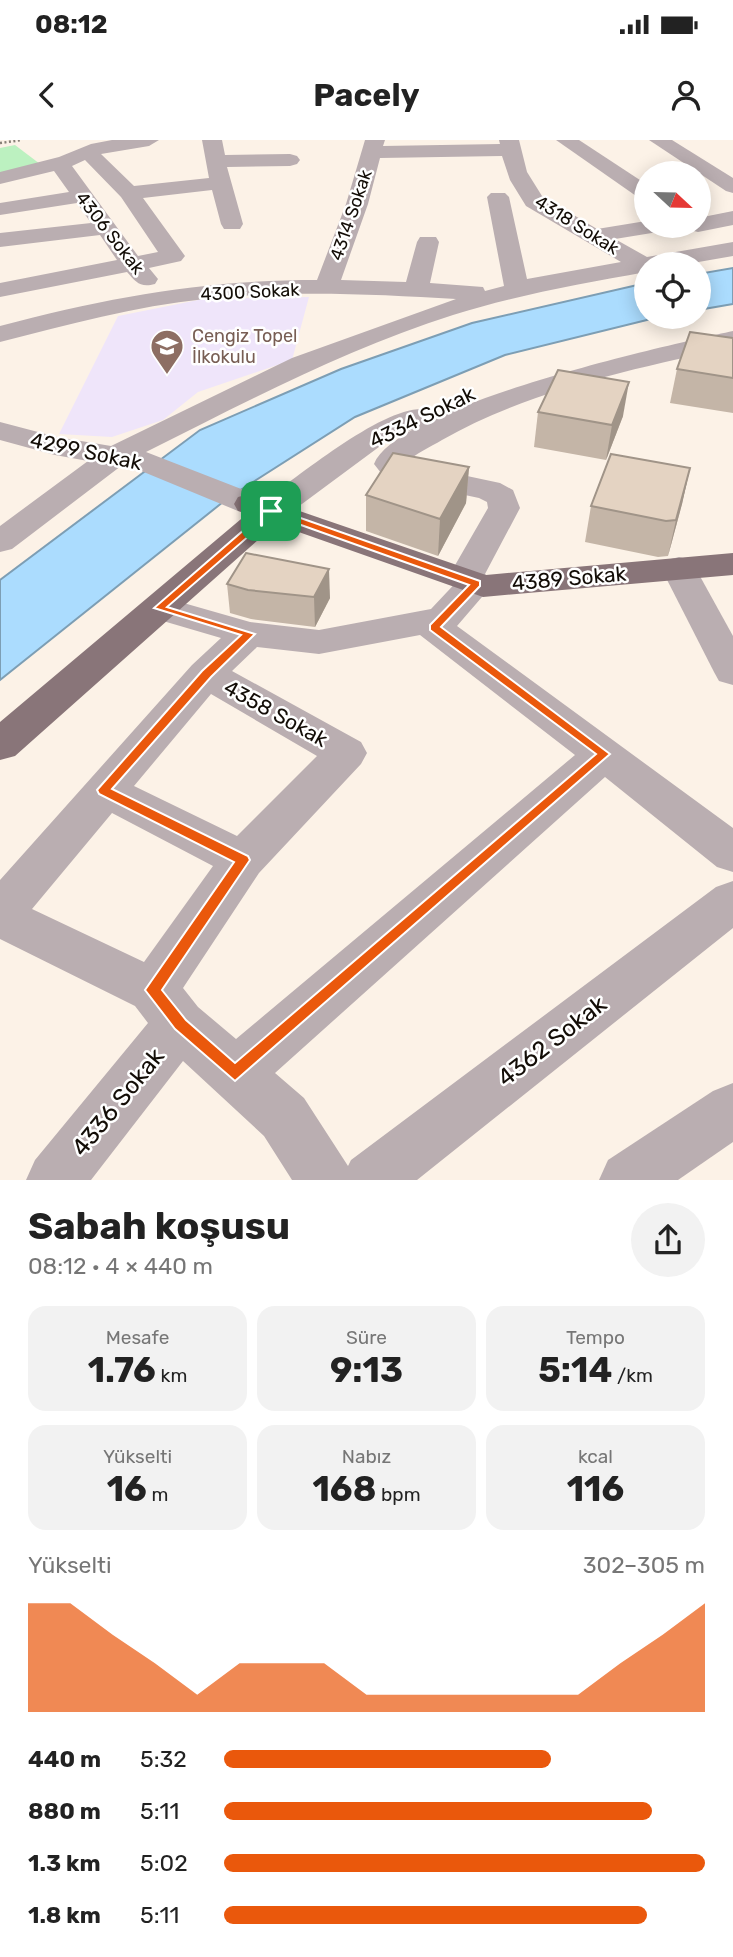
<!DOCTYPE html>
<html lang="tr">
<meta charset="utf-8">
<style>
:root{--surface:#fff;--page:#f2f2f2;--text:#222;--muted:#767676;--accent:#ea580c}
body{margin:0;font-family:Rubik,sans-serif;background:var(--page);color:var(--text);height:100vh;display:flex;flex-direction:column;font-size:26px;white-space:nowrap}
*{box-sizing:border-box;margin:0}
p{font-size:23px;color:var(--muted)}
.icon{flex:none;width:38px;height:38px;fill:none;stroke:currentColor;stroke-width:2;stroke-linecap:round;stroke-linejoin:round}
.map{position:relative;height:1040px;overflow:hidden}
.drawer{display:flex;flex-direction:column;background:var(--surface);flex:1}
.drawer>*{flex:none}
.needle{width:46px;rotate:112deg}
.tools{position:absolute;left:634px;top:21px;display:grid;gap:14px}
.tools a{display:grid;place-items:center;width:77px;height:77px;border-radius:50%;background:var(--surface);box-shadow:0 4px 18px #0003;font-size:35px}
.pin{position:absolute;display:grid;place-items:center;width:60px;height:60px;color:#fff;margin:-30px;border-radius:14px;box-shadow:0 4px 10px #0006}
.round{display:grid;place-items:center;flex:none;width:74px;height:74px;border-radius:37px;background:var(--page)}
.summary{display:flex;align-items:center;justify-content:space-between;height:119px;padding:0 28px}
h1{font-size:38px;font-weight:700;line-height:52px}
.stats{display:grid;grid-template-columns:repeat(3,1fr);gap:10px;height:119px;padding:7px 28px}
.stats div{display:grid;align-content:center;border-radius:18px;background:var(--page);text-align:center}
.stats b{font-size:35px;font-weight:700}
.stats small{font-size:19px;font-weight:400}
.stats p{font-size:19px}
.chart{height:196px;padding:14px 28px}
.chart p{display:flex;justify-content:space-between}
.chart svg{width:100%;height:126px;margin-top:7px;fill:var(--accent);opacity:.7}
ul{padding:0 28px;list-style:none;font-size:23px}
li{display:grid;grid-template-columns:112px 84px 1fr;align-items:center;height:52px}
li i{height:18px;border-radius:9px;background:var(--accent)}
.status{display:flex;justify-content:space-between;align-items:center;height:49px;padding:0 35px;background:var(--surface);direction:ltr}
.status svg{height:19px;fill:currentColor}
header{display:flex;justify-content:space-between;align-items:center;height:91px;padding:0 28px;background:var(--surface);font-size:32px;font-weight:700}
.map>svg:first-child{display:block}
.education{fill:#efe5fa}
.green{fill:#bcf1c0}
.water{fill:#abdcfe;stroke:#7d9eb4;stroke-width:2}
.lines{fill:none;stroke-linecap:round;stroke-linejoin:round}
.path{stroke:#877f76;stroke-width:2.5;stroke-dasharray:2 2.5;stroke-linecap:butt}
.minor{fill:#baaeb1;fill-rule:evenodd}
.major{fill:#897579;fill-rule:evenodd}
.wall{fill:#c4b5a7}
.shaded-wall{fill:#a09488}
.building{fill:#e4d3c2;stroke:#a09488;stroke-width:2}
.route{fill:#ea580c;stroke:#fff;stroke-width:2;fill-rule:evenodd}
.labels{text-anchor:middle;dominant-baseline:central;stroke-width:5;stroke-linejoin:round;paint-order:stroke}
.far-street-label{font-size:18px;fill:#130d07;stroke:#fff}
.far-education-label{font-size:18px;fill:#785e54;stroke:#fff;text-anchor:start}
.street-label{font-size:21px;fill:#130d07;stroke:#fff}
.near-street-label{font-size:24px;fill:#130d07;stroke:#fff}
</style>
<div class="status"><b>08:12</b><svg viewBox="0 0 49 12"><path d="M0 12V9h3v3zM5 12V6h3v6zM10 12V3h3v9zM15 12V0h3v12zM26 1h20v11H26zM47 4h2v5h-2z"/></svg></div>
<header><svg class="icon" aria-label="back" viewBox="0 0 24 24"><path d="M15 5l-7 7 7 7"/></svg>Pacely<svg class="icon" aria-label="person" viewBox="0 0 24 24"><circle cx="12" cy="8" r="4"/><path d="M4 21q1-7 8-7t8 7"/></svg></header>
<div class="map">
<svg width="733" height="1040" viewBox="0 0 733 1040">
<rect width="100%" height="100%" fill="#fcf2e7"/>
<polygon class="education" points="309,157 292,220 198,252 163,280 112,297 59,294 118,176 203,159"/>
<polygon class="green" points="15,5 40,24 0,34 0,8"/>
<g class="water">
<polygon points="733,128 733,164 698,170 698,134"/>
<polygon points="646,143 646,177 659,177 505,215 355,277 228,358 0,540 0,440 200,290 341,229 472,183"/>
</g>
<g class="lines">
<polyline class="path" points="0,3 22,0"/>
<g class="minor">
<path d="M112 0H159L149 6 101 14 134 46 209 38 202 0H222L225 15 290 14 297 16 300 20 297 24 290 26 227 27 243 84 240 89H224L221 84 212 50 143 58 185 116 181 121 149 128 158 139 155 144C140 148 136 142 127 132L0 157V143L117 120 100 95 0 107V93L91 83 77 63 0 75V63L69 52 54 31 0 44V32L59 17 91 4ZM85 20 121 57 158 112 138 116 72 26Z"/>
<path d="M365 0H385L383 6 500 4 499 0H519L527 32 542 56 597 89 646 81V86H667L664 91 615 99 647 117 733 102V116L687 124H646V132C581 144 516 155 453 175 346 209 246 262 146 312L262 357 264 361C298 337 390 260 429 270L434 276 429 282 387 301 283 378 271 381 259 378 256 372 238 371 134 328 121 326 12 409 0 412V386L88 321 55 315 0 300V282L57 297 111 306 292 218 456 159C374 154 287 150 205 159 135 166 68 185 0 202V186C110 157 203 140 317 140L346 64ZM502 16 510 40 526 66 621 122 527 139 509 57 505 53H491L487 57 504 146 485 151 483 147 430 143 439 102 436 97H420L417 102 406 142 341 140 368 64 380 18Z"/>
<polygon points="556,0 579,0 646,44 646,60 639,58"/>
<polygon points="649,0 672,0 733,38 733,53 726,51"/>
<polygon points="733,71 733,85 698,92 690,90 687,86 698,86 698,78"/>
<path d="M733 191V207C637 228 527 251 442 300 430 307 415 314 406 323L500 343 513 350 520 368 485 434 494 443 457 486 733 688V732L717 727 605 637 275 933 304 958 348 1026 351 1020 716 747 733 741V788L417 1040H292L264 996 183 921 91 1040H26L35 1020 148 883 135 866 0 799V740L192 525 221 498 146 476 141 468 146 460 159 456 250 482 319 490 431 469 463 435 454 427 488 368 487 362 479 358 385 338 374 324C398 265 668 205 733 191ZM420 495 575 615 236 899 198 867 183 848 259 733 361 624 367 613 361 602 232 531 257 507 319 514ZM211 554 317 616 237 696 134 646ZM112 673 213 726 144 822 32 769Z"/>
<polygon points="679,417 691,420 733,496 733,545 719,541 714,532 661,428 667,420"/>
<polygon points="733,943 733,1002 678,1040 599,1040 608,1020 713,951"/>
</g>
<polygon class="major" points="250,354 486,435 733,413 733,435 483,457 276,384 15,616 0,620 0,582 247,374 238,371 234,364 238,357"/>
</g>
<g class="wall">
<polygon points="733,198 733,273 670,263 677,229"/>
<polygon points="538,272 623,276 606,320 534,307"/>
<polygon points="469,327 466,363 438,416 366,391 366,355"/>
<polygon points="690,328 682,364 668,416 658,417 585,402 591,366"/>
<polygon points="227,444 330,458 315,487 251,479 230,473"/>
</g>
<g class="shaded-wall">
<polygon points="629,242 623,276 606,320 612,285"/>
<polygon points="469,327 466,363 438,416 440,379"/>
<polygon points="690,328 682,364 668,416 676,380"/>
<polygon points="329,429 330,458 315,487 314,457"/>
</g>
<g class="building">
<polygon points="690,192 733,198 733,238 677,229"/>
<polygon points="558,230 629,242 612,285 538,272"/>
<polygon points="393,313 469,327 440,379 366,355"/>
<polygon points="611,314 690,328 676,380 666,381 591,366"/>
<polygon points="246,413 329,429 314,457 248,450 227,444"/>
</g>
<path class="route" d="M268 369H275L480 441V446L441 487 610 614 235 941 175 889 145 850 234 722 99 654 97 650 202 531 241 495 154 468ZM273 375 469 445 430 485V490L596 614 235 923 186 880 162 850 250 720 248 716 112 649 211 537 255 494 167 467Z"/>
<defs>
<symbol id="school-pin" viewBox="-11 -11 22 30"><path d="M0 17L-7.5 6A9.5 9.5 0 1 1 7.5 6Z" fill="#8d6e63" stroke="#fff"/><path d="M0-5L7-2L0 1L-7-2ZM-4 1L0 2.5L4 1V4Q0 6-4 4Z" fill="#fff"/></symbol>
</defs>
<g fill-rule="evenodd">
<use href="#school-pin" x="148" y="187" width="38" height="52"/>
</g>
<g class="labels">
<g class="far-street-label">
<text transform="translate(351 75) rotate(-71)">4314 Sokak</text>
<text transform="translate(577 85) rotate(32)">4318 Sokak</text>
<text transform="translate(110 93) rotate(52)">4306 Sokak</text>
<text transform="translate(250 152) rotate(-3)">4300 Sokak</text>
</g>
<g class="far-education-label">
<text x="192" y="196">Cengiz Topel<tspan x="192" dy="21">İlkokulu</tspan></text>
</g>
<g class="street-label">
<text transform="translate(422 277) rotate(-26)">4334 Sokak</text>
<text transform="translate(86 311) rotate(12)">4299 Sokak</text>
<text transform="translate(569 438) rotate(-5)">4389 Sokak</text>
<text transform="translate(276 573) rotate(29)">4358 Sokak</text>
</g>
<g class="near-street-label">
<text transform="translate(552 901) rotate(-38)">4362 Sokak</text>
<text transform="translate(118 962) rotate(-51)">4336 Sokak</text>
</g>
</g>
</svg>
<div class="tools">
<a><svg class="needle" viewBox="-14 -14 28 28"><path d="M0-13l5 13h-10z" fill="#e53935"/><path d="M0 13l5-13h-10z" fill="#767676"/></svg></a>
<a><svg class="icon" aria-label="locate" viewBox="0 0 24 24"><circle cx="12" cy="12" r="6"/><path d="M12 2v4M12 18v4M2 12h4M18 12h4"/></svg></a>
</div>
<div class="pin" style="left:271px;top:371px;background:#1e9e55"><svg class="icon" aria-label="arrive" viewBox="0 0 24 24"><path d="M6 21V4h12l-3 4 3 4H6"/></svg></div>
</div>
<section class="drawer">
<div class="summary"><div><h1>Sabah koşusu</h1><p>08:12 · 4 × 440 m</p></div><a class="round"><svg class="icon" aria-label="share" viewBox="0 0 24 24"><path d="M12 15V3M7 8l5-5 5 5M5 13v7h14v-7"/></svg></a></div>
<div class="stats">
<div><p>Mesafe</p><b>1.76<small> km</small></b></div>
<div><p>Süre</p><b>9:13</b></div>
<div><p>Tempo</p><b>5:14<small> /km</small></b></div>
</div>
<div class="stats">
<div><p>Yükselti</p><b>16<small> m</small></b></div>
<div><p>Nabız</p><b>168<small> bpm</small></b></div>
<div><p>kcal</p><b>116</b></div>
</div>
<div class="chart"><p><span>Yükselti</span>302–305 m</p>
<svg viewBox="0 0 160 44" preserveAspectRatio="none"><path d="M0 44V6L10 6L20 17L30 27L40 38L50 27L60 27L70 27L80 38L90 38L100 38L110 38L120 38L130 38L140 27L150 17L160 6V44z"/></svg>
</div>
<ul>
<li><b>440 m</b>5:32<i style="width:68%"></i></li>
<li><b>880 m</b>5:11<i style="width:89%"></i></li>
<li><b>1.3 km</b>5:02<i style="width:100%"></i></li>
<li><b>1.8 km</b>5:11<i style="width:88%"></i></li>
</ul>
</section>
